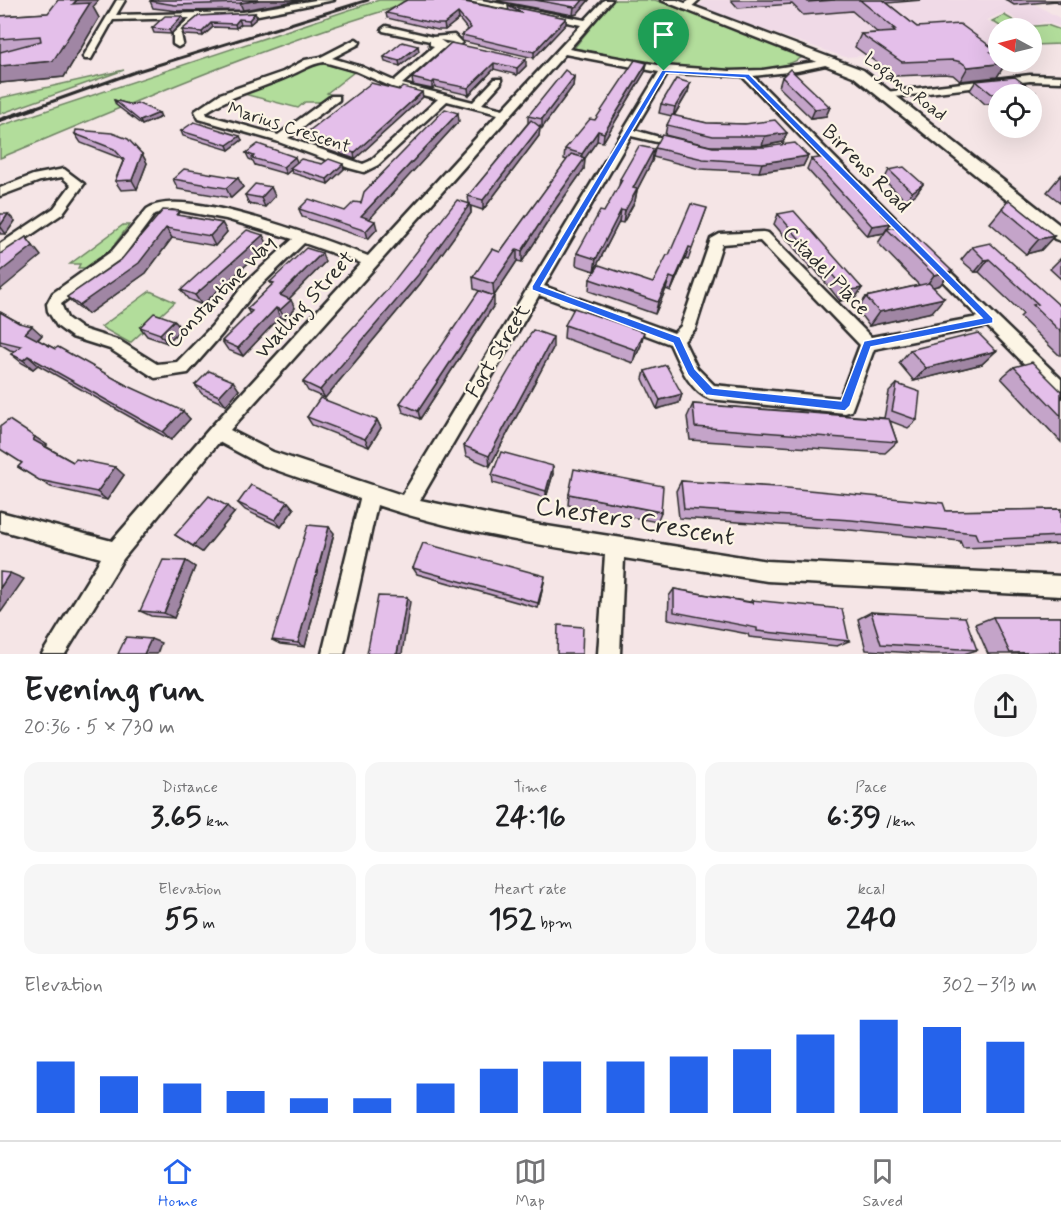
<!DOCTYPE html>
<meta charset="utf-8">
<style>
:root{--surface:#fff;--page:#f6f6f6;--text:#202124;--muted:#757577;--line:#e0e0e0;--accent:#2563eb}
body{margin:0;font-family:Mynerve,sans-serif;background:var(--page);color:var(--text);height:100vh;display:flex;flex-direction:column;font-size:22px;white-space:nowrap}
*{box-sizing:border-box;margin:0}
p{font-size:20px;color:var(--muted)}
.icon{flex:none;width:33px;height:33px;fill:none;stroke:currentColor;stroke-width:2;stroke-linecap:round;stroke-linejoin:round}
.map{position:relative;height:654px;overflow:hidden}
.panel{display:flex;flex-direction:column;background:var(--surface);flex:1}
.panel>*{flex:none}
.needle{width:39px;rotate:277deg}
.tools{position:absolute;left:988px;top:18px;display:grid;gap:12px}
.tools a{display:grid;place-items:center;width:54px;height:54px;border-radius:50%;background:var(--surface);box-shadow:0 6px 24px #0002;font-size:30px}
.pin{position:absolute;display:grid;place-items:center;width:51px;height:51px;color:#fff;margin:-62px -26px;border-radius:50% 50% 50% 0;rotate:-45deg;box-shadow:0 0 6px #0007}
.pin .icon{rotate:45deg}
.round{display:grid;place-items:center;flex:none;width:63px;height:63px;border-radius:32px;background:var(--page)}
.overview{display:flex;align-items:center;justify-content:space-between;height:102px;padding:0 24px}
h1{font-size:33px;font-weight:800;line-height:45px}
.stats{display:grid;grid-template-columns:repeat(3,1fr);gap:9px;height:102px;padding:6px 24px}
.stats div{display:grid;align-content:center;border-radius:15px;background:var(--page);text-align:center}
.stats b{font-size:30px;font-weight:800}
.stats small{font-size:16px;font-weight:400}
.stats p{font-size:16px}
.chart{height:168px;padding:12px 24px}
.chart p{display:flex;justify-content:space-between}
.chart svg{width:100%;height:108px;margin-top:6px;stroke:var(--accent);stroke-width:6}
.menu{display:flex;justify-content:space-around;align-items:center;height:84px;border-top:2px solid var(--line);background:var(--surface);font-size:16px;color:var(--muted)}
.menu a{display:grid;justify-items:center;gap:3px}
.menu .selected{color:var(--accent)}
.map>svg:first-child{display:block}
.built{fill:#f0dae7}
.green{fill:#b2dd9b;stroke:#6e8463;stroke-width:1.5}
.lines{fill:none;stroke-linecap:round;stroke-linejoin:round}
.street-casing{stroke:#2b2b2b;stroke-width:5}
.secondary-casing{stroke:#2b2b2b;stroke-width:5}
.street{fill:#fcf5e5;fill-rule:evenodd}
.secondary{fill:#fcf5e5;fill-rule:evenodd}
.rail-far1{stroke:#2b2b2b;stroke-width:3}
.rail{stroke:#2b2b2b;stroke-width:4}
.wall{fill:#c4a4c9;stroke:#2b2b2b;stroke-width:1.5}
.shaded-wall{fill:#a086a4;stroke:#2b2b2b;stroke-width:1.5}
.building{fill:#e4bfea;stroke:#2b2b2b;stroke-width:1.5}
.route{fill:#2563eb;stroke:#fff;stroke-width:1.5;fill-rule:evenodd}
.labels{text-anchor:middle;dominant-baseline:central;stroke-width:4.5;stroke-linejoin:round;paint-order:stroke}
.far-street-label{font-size:18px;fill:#2b2b2b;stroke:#fcf5e5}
.street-label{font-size:21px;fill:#2b2b2b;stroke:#fcf5e5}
.near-street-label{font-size:26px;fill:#2b2b2b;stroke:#fcf5e5}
</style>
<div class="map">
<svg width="1061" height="654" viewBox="0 0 1061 654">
<rect width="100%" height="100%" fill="#f5e5e6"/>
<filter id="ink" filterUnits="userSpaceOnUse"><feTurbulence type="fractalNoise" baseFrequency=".0167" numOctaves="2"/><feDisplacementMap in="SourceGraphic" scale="12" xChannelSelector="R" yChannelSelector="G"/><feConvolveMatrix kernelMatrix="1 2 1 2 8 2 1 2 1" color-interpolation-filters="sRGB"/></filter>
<g filter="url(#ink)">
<polygon class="built" points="705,0 1028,0 1061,19 1061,27 1044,22 1030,27 1006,13 999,14 987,20 999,28 999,48 845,57 696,7"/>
<g class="green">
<path d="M379 0H407L400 6C263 46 132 103 0 158V126Z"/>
<path d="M613 0H655L807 54C760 90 629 60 574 48Z"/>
<polygon points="1004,15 1024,27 1047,25 1061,30 1061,44 1032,45 1032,28 1003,28 992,21"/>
<polygon points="313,64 326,64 354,72 327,93 332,95 323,102 305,102 298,108 244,94 285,79"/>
<polygon points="124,70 0,114 0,98"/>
<polygon points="123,225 129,225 112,248 88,268 78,268 80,264 70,264"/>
<polygon points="150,291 175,302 130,343 101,327"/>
</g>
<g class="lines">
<defs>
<g id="street">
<polygon points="117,0 125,0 116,15 243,12 316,0 334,0 243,18 200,18 181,34 183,44 178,47 173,44 173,33 190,18 113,20 91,59 85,59 83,57"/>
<path d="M464 0H481L585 20 604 0H612L569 49 663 66 730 71 763 70 835 59V63L797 71 753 76 917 240 910 244 905 243 742 76 668 73 634 130 684 144 678 147 631 136 544 286 674 333 681 326 711 239 720 234 763 232 768 233 871 337 978 317 928 266 926 263 933 258 938 260 1061 379V397L1055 395 987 326 874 349 853 406 851 411 845 413 710 399C689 391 679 363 670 344L539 295 420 500 534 524 767 561 1061 576V596L767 581 624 558 620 654H598L605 555C528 543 450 530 377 505L344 654H322L360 499 262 465 219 442 123 559 65 654H42L101 558 0 530V512L112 541 211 427 361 263 304 243 256 290 222 334 188 373 155 378 110 349 72 337 57 326 48 311 47 304 53 293 112 251 147 209C182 184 326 241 368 256L498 114 447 101 378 165 364 172 349 168 276 141 199 119 195 111 220 94 283 72 305 60 321 57 356 39 360 42 359 44 332 58 362 67 394 81 434 46 430 45V41L383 31 382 29 386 26 433 37 454 35 462 43 449 49H442L402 84 473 102 495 79H501V83L482 104 503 109 581 25ZM440 40 452 42 446 44ZM565 54 659 72 402 495 273 452 230 430ZM324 62 356 71 392 87 438 99 370 161 363 164 288 138 339 100V96H331L278 135 207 115 206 112C232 95 260 89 289 76 301 71 310 64 324 62ZM172 209 226 219 293 239 246 282 212 326 177 362 157 364 120 341 82 329 67 318 61 304 122 258 155 214ZM760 241 860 345 840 398 714 385 697 368 684 341 695 329 722 244Z"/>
<polygon points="690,0 699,0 689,9 683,9 683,5"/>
<polygon points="1030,75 1061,76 1061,82 1030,81 886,98 881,95 886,92"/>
<polygon points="64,169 84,184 62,214 0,256 0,244 54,208 71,185 62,177 40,181 0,196 0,188 33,175"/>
</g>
<polygon id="secondary" points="661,0 677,0 863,70 1061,226 1061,241 1055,239 853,76"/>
</defs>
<use href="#street" class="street-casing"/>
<use href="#secondary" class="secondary-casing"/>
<use href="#street" class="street"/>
<use href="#secondary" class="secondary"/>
<polyline class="rail-far1" points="31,109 138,71 368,0"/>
<polyline class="rail" points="0,120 35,108"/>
</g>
<g class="wall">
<polygon points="151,0 302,0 243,10 178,11 153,8 150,1"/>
<polygon points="493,0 589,0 577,14 573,15"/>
<polygon points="731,0 922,0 887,3 917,27 998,52 996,56 997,77 960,81 953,75 945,74 895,76 855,47 861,34 878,33 852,11 803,15 792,4 738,8"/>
<polygon points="1006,0 1061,0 1061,4 1056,1 1014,5"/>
<polygon points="508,6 566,18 566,24 534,58 462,41 462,35 468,30 459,19 445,30 438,30 387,18 386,13 509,11"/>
<polygon points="93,7 99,18 64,77 0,83 0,16 48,13"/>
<polygon points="255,13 257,18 250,24 241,24 236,28 213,27 203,36 184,35 182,30 199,16"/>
<polygon points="184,20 171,34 154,33 152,28"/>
<polygon points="451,43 526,66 517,75 494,69 469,95 435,87 432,89 413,85 412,78"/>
<polygon points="419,51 400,66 385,62 384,57"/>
<polygon points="647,63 645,72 603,142 597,141 585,158 584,169 556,209 522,262 517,261 494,296 474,289 473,277 500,252 567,160 564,159 565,149 595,120"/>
<polygon points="574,77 573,86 542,128 540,128 539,136 483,210 471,206 471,213 420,284 325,398 308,391 303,382 469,203 468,196 528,123 528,116"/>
<polygon points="782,77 830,107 826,116 811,118 779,87"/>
<polygon points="976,81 1035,92 1032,96 1032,94 999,94 999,103 985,104 970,90"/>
<polygon points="690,83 688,92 674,116 707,123 745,124 783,142 762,146 710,146 665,135 667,125 672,116 659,113 661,104"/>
<polygon points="423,97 355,159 341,154 340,149 307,139 305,134"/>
<polygon points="114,100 159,113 161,117 142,125 116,105"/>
<polygon points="459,121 369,219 377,229 368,239 302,217 299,209 345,211 361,203"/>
<polygon points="181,131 242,140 229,150 183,136"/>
<polygon points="75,134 142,154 147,163 137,189 121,190 115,181 123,161 120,158 81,143"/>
<polygon points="713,147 808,156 803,166 759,172 700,169 653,157 655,148"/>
<polygon points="246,153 297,162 322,164 344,169 328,184 292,173 291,170 286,174 255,165 253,161 249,159"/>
<polygon points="811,159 891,223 884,233 867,236 807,169"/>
<polygon points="652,161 637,190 635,201 623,223 619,222 594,271 576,265 577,253 604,212 619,186 620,179"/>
<polygon points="889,170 923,184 916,194 906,201 884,180"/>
<polygon points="1061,175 1061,203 1047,192"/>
<polygon points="238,178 243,187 231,198 178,189 173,179"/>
<polygon points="271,187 275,196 265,207 249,204 245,195"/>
<polygon points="1009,200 1054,236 1041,250 1026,254 990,223"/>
<polygon points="707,208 688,260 685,259 671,291 666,289 655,314 589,291 590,279 653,283 669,255"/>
<polygon points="0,214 15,221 6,234 0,234"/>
<polygon points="778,214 862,288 856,297 840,301 813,267 811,268 774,224"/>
<polygon points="183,216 222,223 227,232 215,246 172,238 146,273 88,314 76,306 67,297"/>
<polygon points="887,229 952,271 940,285 933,287 932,312 869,326 857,310 866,297 919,285 878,243"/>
<polygon points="268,245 202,305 188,299 181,290"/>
<polygon points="972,247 1059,305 1061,305 1061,355 1059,355 1020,317 1023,314 979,272 975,272 961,260"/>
<polygon points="1061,258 1061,279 1050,269"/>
<polygon points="325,262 289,299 295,308 285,319 280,317 243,356 228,350 222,341 250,314 247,309 272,285 270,282"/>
<polygon points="494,305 420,419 403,412 400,403"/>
<polygon points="0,312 42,335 38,340 126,385 190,419 171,440 38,365 33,369 22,363 11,354 14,351 10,350 0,344"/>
<polygon points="565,325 641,345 633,363 564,338"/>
<polygon points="140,327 181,329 167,343 147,336"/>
<polygon points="553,348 490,466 466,456 464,446"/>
<polygon points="910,350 996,351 982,364 914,381 899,363"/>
<polygon points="1014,367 1061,391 1061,442 1001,378"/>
<polygon points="645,371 682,394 679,403 657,409 643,379"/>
<polygon points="897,384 917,420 908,428 890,421 897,442 885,453 690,440 687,417 693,404 884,418 889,392"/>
<polygon points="195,385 239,390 226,405 202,394"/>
<polygon points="307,417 377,420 381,428 369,447 312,425"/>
<polygon points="35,437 47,445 45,446 73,462 115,467 124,475 107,500 51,487 18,467 22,463"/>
<polygon points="553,474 546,498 493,483 492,475"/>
<polygon points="681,481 946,511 1061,509 1061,544 963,548 960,541 840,529 679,518 676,491"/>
<polygon points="569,494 661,512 657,522 568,505"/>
<polygon points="288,502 294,509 281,527 245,510 238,503"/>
<polygon points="234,513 202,552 175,535"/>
<polygon points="334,533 305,647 280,644 272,640"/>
<polygon points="186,561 195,567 174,618 151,616 140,611"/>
<polygon points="413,568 544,582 538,608 417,574"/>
<polygon points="674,589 750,602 752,600 849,641 837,646 749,637 748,634 668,619 669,596"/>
<polygon points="871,612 977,650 964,654 931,654 866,650 858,619"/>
<polygon points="993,617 1061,617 1061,654 988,654 975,624"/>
</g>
<g class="shaded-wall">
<polygon points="77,0 99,0 93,7 99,18 64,77 0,83 0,66 53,61 73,4"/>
<polygon points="259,0 302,0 243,10 240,3"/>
<polygon points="583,0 589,0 577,14 573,15 574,7"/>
<polygon points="255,13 257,18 250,24 249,20"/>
<polygon points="458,13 459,19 445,30 444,24"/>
<polygon points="182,16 184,20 171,34 169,30"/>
<polygon points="566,18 566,24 534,58 534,52"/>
<polygon points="239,19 241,24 236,28 235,24"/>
<polygon points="211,23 213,27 203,36 202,32"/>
<polygon points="418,46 419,51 400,66 399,61"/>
<polygon points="526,59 526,66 517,75 517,68"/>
<polygon points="494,63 494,69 469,95 468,88"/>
<polygon points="647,63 645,72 603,142 604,133"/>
<polygon points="1006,63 997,77 960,81 968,67"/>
<polygon points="574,77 573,86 542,128 542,119"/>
<polygon points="434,81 435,87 432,89 432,83"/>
<polygon points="690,83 688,92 673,117 675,107"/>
<polygon points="422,92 423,97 355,159 354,153"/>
<polygon points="830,107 826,116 811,118 815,109"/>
<polygon points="159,113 161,117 142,125 140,121"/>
<polygon points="458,113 459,121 364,225 361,216"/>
<polygon points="540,127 539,136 483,210 483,200"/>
<polygon points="598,131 597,141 583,161 585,158 584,169 556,209 522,262 522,251 556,198 581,163 582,154"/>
<polygon points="787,133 783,142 762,146 765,136"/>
<polygon points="240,136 242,140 229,150 227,145"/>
<polygon points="654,149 652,161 637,190 635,201 623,223 625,211 633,188"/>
<polygon points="142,154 147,163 137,189 132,180"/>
<polygon points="808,156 803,166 759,172 762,163"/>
<polygon points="295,157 298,164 290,168 291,170 286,174 283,167"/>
<polygon points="343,164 344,169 328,184 327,179"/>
<polygon points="238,178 243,187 231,198 226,188"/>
<polygon points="923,184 916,194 906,201 912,192"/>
<polygon points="271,187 275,196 265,207 261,198"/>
<polygon points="470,204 471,213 420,284 325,398 320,390"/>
<polygon points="621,210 619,222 594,271 596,259"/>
<polygon points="8,214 15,221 6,234 0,226"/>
<polygon points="375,221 377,229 368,239 366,231"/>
<polygon points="222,223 227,232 215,246 210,236"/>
<polygon points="891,223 884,233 867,236 872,226"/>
<polygon points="166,228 172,238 146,273 88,314 79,305"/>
<polygon points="263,235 268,245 202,305 195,295"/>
<polygon points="1054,236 1041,250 1026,254 1039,239"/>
<polygon points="26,237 41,256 0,290 0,272"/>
<polygon points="689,247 685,259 671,291 675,279"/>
<polygon points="517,249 517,261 494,296 493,284"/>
<polygon points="322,253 325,262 284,304 280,295"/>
<polygon points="816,258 818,258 813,267 811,268"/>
<polygon points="989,259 979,272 975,272 985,260"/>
<polygon points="952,271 940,285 923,290 934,275"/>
<polygon points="670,277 666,289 655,314 658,302"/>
<polygon points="862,288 856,297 840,301 846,291"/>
<polygon points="494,296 494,305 420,419 418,411"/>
<polygon points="944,298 932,312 869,326 879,312"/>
<polygon points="291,300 295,308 285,319 280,310"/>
<polygon points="276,308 280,317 243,356 238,348"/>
<polygon points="174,320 181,329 167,343 160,334"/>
<polygon points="32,326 42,335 35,342 25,333"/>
<polygon points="644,332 641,345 633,363 636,350"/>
<polygon points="553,337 553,348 490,466 489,456"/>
<polygon points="996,351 982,364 914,381 926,368"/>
<polygon points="28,356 38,365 33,369 23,360"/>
<polygon points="233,381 239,390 226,405 219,396"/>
<polygon points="682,394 679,403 657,409 660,400"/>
<polygon points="183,411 190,419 171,440 163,432"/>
<polygon points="377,420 381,428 369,447 365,439"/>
<polygon points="35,437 47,445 44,448 33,440"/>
<polygon points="553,466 553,474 546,498 546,491"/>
<polygon points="115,467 124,475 107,500 97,492"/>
<polygon points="288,502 294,509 281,527 275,520"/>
<polygon points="227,506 234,513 202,552 193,546"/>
<polygon points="329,527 334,533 305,647 298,643"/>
<polygon points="186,561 195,567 174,618 164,613"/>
<polygon points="10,573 24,579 1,612 0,612 0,588"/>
<polygon points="545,576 544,582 538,608 538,603"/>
<polygon points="407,597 410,602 402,654 397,654"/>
<polygon points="151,639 161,643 157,654 144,654"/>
</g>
<g class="building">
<polygon points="58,0 77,0 73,4 90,3 53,61 0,66 0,52 41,41 40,36 0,39 0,16 48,13"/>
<polygon points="151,0 259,0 240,3 175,5 150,1"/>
<polygon points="407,0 454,0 522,13 508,6 566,18 534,52 462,35 471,28 458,13 444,24 437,24 386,13 403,2"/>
<polygon points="535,0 583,0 578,6 574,7"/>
<polygon points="806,0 835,0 808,2"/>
<polygon points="860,0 883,0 917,27 960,24 998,52 991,52 999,58 999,62 1003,62 1006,63 968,67 961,62 953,60 902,62 861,34 895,32 892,29 895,29"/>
<polygon points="255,13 249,20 239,19 235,24 211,23 202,32 182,30 199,16"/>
<polygon points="165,16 182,16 169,30 152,28"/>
<polygon points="402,42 418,46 399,61 384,57"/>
<polygon points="451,43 526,59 517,68 494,63 468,88 434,81 432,83 412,78"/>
<polygon points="635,60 647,63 604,133 598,131 582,154 565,149 590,119 595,120"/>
<polygon points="790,69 830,107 815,109 782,77"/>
<polygon points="565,70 574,77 542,119 528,116"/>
<polygon points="1015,77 1035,92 992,94 976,81"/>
<polygon points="676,79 690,83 675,107 661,104"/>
<polygon points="371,83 399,90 403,87 422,92 354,153 340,148 343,145 305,134"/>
<polygon points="114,100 132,105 137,103 159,113 140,121"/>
<polygon points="445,109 458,113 361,216 375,221 366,231 299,209 309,199 345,211 354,202 361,203 364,192"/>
<polygon points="672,115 707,123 745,124 775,120 787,133 765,136 713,136 667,125"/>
<polygon points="531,120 540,127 483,200 468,196"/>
<polygon points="194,122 240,136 227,145 181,131"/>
<polygon points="76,130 112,133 128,139 142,154 132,180 115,181 124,160 114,149 75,134"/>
<polygon points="662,135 713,147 765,147 795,143 808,156 762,163 703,159 655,148"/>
<polygon points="258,144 295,157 283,167 252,158 254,156 246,153"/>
<polygon points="639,146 654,149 633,188 637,189 625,211 621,210 596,259 577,253 600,211 604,212 622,180 620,179"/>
<polygon points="571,154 585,158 556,198 522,251 517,249 493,284 473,277 492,249 500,252"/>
<polygon points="827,157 891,223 872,226 811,159"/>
<polygon points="301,159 322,164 329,159 343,164 327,179 290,168"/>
<polygon points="904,167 923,184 912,192 889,170"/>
<polygon points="184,169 238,178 226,188 173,179"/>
<polygon points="255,184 271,187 261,198 245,195"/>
<polygon points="457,200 470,204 418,275 320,390 303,382 386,291"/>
<polygon points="1009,200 1054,236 1039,239 1002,208"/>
<polygon points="691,204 707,208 692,248 689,247 675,279 670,277 658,302 590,279 599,265 653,283 667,255 669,255"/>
<polygon points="163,210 180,211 177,215 222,223 210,236 166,228 139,263 79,305 67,297 121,260"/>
<polygon points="794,211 862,288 846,291 818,258 816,258 778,214"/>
<polygon points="0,214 8,214 0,226"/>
<polygon points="904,225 952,271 934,275 887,229"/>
<polygon points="247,230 263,235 195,295 181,290"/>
<polygon points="26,237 33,246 0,272 0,254"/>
<polygon points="990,243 1059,305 1061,305 1061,332 1033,305 1038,304 989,259 985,260 972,247"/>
<polygon points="306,248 322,253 280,295 291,300 280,310 276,308 238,348 222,341 252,311 247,309 274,283 270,282"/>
<polygon points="929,283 944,298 879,312 866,297"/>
<polygon points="479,291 494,296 418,411 400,403 441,347"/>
<polygon points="574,308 644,332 636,350 565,325"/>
<polygon points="0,312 19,323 32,326 25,333 55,349 58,347 126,385 183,411 163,432 28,356 23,360 11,354 21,346 0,341"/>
<polygon points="154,313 174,320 160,334 140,327"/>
<polygon points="533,330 553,337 489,456 464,446"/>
<polygon points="978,333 996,351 926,368 910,350"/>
<polygon points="1032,362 1061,391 1061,416 1014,367"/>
<polygon points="666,365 682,394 660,400 645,371"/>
<polygon points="209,371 233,381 219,396 195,385"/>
<polygon points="897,384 920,392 917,420 892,411"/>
<polygon points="320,398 377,420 365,439 307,417"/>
<polygon points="693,404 889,419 897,442 695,427"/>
<polygon points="9,420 35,437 33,440 73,462 76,459 115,467 97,492 39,480 18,467 22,463 0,449 0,426 1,426"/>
<polygon points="501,452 553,466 546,491 492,475"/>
<polygon points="574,469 663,486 661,512 569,494"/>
<polygon points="681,481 777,487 943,503 946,511 1061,509 1061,536 978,540 975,533 851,520 684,509"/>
<polygon points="251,485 288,502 275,520 238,503"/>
<polygon points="209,496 227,506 193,546 175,535"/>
<polygon points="308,525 329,527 298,643 272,640"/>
<polygon points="423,543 545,576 538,603 413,568"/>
<polygon points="163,560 186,561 164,613 140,611"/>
<polygon points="0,572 10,573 0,588"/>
<polygon points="674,589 753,603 752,600 842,609 849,641 757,631 757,628 674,612"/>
<polygon points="378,596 407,597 397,654 367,654"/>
<polygon points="871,612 965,617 977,650 881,644"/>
<polygon points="993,617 1061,617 1061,652 1010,653"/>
<polygon points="558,625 583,627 582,654 557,654"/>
<polygon points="126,637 151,639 144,654 118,654"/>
</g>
</g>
<path class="route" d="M662 70 749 74 993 318V323L871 347 850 406 845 411 706 395 688 375 673 343 532 290V286ZM666 73 745 78 982 318 864 341 841 401 713 388 695 369 680 337 541 286Z"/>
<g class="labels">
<g class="far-street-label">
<text transform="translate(905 87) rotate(38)">Logans Road</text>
<text transform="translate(289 128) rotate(18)">Marius Crescent</text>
</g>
<g class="street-label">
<text transform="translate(866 169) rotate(45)">Birrens Road</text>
<text transform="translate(826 271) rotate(46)">Citadel Place</text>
<text transform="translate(221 292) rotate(-46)">Constantine Way</text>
<text transform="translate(305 305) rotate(-48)">Watling Street</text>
<text transform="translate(498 351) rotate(-59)">Fort Street</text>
</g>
<g class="near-street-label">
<text transform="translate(635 522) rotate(9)">Chesters Crescent</text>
</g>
</g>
</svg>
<div class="tools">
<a><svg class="needle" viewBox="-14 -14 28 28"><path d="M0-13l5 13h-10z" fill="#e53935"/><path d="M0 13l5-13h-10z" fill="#757577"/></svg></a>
<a><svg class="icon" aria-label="locate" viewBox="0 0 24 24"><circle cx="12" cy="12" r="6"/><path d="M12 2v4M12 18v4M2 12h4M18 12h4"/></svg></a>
</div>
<div class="pin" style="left:664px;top:71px;background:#1e9e55"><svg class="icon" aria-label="arrive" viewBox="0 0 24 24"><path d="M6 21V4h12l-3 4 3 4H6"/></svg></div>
</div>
<section class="panel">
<div class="overview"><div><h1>Evening run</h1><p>20:36 · 5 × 730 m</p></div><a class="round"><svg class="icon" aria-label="share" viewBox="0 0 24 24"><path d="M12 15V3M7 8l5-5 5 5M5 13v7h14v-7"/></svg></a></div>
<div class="stats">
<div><p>Distance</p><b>3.65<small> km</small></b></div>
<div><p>Time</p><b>24:16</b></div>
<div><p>Pace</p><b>6:39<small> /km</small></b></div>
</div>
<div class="stats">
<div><p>Elevation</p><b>55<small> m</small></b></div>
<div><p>Heart rate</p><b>152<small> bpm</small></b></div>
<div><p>kcal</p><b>240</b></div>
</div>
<div class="chart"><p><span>Elevation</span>302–313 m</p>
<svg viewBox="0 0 160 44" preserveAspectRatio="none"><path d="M5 44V23M15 44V29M25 44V32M35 44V35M45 44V38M55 44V38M65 44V32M75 44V26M85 44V23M95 44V23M105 44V21M115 44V18M125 44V12M135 44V6M145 44V9M155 44V15"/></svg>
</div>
</section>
<nav class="menu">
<a class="selected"><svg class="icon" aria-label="home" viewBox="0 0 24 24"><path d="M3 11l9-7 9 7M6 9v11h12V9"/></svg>Home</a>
<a><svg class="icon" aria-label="map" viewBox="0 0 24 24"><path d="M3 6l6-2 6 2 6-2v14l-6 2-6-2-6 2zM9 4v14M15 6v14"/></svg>Map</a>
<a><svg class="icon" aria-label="saved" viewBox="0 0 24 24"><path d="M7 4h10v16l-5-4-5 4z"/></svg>Saved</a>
</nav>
